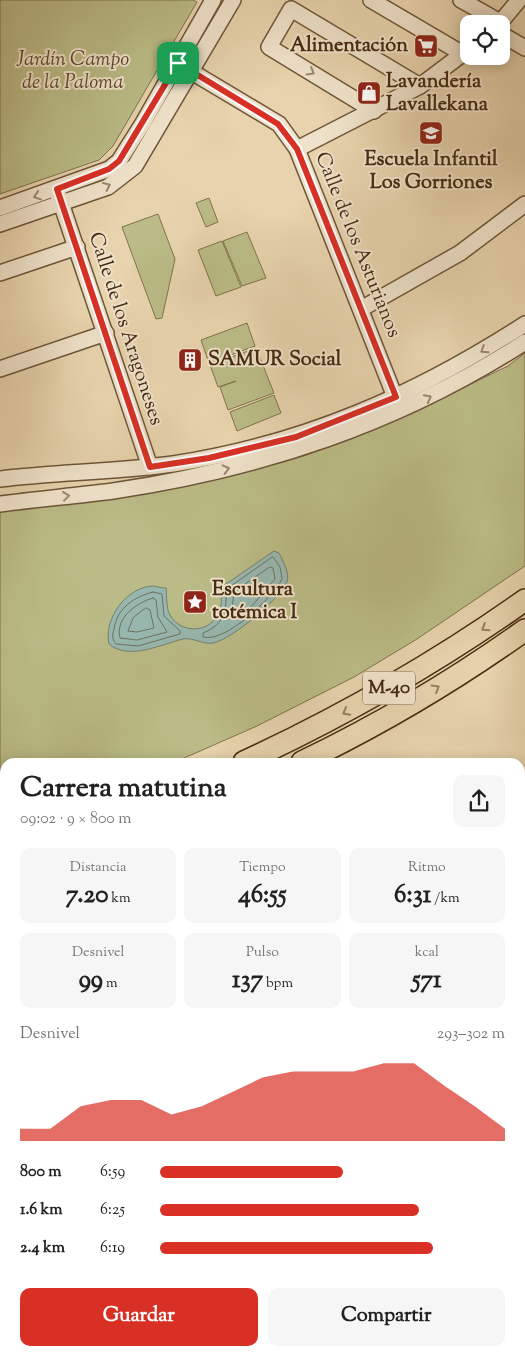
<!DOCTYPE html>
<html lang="es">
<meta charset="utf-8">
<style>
:root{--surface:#fff;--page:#f6f6f6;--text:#222;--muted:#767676;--accent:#d93025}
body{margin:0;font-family:"Sorts Mill Goudy",serif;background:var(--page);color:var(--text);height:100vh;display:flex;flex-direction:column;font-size:19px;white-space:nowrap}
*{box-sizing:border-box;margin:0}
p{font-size:16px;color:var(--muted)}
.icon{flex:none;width:28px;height:28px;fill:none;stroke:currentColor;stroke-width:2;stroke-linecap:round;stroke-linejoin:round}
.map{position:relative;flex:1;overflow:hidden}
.details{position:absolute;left:0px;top:758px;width:525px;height:598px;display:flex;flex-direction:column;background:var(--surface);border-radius:15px 15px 0 0;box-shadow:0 2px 12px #0003}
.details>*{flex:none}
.controls{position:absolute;left:460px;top:15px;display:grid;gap:10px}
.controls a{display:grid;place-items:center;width:50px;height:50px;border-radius:10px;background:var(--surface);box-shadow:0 2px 12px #0003;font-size:25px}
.pin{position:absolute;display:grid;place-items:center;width:42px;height:42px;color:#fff;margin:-21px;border-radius:10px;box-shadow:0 2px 8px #0006}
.round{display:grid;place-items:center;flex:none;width:52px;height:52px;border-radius:10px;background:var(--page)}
.headline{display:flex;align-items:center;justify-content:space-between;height:85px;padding:0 20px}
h1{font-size:28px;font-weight:700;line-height:38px}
.stats{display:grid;grid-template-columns:repeat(3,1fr);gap:8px;height:85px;padding:5px 20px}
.stats div{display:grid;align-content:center;border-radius:10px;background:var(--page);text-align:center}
.stats b{font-size:25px;font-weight:700}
.stats small{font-size:14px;font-weight:400}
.stats p{font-size:14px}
.chart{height:140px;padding:10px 20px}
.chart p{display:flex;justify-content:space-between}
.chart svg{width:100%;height:90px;margin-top:5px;fill:var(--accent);opacity:.7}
.button{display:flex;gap:10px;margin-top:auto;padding:10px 20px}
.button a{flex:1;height:58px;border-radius:10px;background:var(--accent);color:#fff;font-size:20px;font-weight:700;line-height:58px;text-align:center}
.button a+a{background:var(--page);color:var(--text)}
ul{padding:0 20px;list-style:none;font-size:16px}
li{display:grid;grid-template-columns:80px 60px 1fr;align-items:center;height:38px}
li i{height:12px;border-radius:6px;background:var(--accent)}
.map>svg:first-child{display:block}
.green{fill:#babb86;stroke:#80734c}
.water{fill:#97b7ae;stroke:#767f6f}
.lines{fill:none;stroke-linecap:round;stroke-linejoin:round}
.shore{stroke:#6e7160;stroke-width:1}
.minor-casing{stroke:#6e5538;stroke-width:18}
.highway-casing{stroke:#452b11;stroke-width:24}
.minor{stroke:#efe2ca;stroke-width:15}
.highway{stroke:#e7d3ad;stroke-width:21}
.rail{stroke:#452b11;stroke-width:3;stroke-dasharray:9 9;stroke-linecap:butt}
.oneway{stroke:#9a866e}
.oneway2{stroke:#967f5f}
.route-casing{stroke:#fff;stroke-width:10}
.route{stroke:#d93025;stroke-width:6}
.labels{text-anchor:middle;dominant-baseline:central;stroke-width:4;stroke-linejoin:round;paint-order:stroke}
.shield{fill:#efe2ca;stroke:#786248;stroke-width:1}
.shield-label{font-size:19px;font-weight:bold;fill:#452b11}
.poi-label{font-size:20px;font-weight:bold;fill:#452b11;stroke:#efe2ca;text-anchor:start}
.park-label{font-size:20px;font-style:italic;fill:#5c4828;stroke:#efe2ca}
.street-label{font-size:20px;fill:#452b11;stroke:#efe2ca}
</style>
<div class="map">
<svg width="525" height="1355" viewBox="0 0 525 1355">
<rect width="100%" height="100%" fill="#e7d3ad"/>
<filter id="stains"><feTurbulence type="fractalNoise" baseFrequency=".004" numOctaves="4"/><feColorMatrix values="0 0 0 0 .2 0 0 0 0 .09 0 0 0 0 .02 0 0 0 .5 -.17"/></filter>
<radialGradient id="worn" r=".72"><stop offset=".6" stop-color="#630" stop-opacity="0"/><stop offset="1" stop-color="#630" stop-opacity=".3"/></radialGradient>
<g class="green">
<polygon points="0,0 193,0 197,2 113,146 99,160 0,194"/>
<polygon points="209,198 218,222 206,227 196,203"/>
<polygon points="158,214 175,259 162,318 156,319 122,227"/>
<polygon points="247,232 266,278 242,286 223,241"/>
<polygon points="222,241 241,287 216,296 198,250"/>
<polygon points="247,323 255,346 209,363 201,340"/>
<polygon points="256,348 274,393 228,410 220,387 236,381 218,387 210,365"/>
<polygon points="525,353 525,566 417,639 354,677 257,726 175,762 5,762 5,822 0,824 0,510 180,486 304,456 374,429 450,394 508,366"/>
<polygon points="274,395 281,413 237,431 230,412"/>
</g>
<path class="water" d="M274 551 279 553C283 561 290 573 287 582 280 599 231 640 213 643 203 645 193 637 183 639 162 644 129 661 109 644 103 619 127 586 154 586 158 587 162 588 166 588 167 596 166 609 170 615 180 633 207 634 218 615 224 605 219 594 223 586Z"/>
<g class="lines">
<g class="shore">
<path d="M273 557 280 567 282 579C272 598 226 643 203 637V633C227 623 225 610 227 589Z"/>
<polygon points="270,567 273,568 275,579 251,607 231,618 234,592"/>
<path d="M153 592 162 594 164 616 180 631V634L138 646 116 644C112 639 112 635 114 629 117 608 134 597 153 592Z"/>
<path d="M153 598 156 600 158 617 167 632 137 640 120 638C115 618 136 603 153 598Z"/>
<polygon points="146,608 150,610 154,628 137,632 128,631 133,618"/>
</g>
<defs>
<g id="minor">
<polyline points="371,0 463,54"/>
<polyline points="461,0 500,22"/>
<polyline points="499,24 519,0"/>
<polyline points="501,34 525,48"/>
<polyline points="177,63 279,124 297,149 395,397 395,406"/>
<polyline points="374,111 269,47 291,9 420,86"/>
<polyline points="297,149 420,86 469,49"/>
<polyline points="58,194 150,467"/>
<polyline points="0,208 109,169 119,161 143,123 213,0"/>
<polyline points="0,224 108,187 135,166 233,0"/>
<polyline points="0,273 77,247"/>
<polyline points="361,309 460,253 525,204"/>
<polyline points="0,369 106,333"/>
<path d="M0 479C57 472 116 472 173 464 304 444 415 395 525 324"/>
<path d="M0 504C37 499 75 496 113 491 261 469 398 424 525 342"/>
<polyline points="520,1178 525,1176"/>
<polyline points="0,1349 5,1347"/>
<polyline points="259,1350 261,1355"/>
</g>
<g id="highway">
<path d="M244 762C343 716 436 663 525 600"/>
<path d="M302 762C379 725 455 680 525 630"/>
<polyline points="0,853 5,851"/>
<polyline points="0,879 5,877"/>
</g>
</defs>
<use href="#minor" class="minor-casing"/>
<use href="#highway" class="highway-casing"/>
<use href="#minor" class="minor"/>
<use href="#highway" class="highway"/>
<g class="rail">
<polyline points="520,887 525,885"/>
<polyline points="520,905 525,903"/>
<polyline points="520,932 525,931"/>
<polyline points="0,1016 5,1015"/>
<polyline points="0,1068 5,1067"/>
<polyline points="0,1093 5,1092"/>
</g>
</g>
<defs><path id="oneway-chevron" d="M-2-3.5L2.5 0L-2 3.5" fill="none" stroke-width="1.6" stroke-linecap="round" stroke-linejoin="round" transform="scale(1.25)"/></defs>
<g class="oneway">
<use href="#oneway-chevron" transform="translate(311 72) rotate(31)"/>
<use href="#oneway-chevron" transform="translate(107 186) rotate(-25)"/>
<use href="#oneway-chevron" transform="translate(37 196) rotate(162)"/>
<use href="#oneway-chevron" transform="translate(484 350) rotate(147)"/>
<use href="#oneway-chevron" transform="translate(428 398) rotate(-27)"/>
<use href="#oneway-chevron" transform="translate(226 469) rotate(-14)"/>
<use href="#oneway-chevron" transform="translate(66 496) rotate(-7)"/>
</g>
<g class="oneway2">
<use href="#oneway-chevron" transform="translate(485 628) rotate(147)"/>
<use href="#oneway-chevron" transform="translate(436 688) rotate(-31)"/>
<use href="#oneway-chevron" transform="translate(346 712) rotate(152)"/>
</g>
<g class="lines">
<defs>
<polygon id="route" points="178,63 278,124 297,149 396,397 296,437 209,458 150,467 57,189 109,169 119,161"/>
</defs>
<use href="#route" class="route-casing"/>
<use href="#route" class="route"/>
</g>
<defs>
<symbol id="supermarket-square" viewBox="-11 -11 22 22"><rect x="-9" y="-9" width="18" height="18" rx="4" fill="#8f2418" stroke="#efe2ca"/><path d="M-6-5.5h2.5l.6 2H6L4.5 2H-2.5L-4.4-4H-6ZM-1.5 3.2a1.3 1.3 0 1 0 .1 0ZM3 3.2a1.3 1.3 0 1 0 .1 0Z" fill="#fff"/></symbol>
<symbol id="shop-square" viewBox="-11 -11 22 22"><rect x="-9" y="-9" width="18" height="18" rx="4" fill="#8f2418" stroke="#efe2ca"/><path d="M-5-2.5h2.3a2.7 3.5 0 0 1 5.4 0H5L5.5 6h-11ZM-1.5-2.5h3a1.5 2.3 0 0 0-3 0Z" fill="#fff"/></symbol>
<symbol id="school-square" viewBox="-11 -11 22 22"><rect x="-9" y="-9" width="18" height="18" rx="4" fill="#8f2418" stroke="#efe2ca"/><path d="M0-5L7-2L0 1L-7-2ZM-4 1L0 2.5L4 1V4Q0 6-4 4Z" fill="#fff"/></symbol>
<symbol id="building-square" viewBox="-11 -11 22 22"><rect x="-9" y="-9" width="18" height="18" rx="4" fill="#8f2418" stroke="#efe2ca"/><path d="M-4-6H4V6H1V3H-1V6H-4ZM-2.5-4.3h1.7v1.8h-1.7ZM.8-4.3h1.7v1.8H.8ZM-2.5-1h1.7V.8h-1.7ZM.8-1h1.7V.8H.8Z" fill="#fff"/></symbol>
<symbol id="sight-square" viewBox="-11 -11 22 22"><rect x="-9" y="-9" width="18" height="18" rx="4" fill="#8f2418" stroke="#efe2ca"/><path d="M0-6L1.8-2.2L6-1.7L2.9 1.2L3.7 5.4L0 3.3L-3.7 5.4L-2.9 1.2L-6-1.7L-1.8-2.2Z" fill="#fff"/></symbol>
</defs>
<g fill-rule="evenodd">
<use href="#supermarket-square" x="412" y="32" width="28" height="28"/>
<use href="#shop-square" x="355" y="79" width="28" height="28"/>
<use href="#school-square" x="417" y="119" width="28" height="28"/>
<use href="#building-square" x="176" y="346" width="28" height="28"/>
<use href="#sight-square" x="181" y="588" width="28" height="28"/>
</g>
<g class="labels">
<rect class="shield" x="363" y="671.5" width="52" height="33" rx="4"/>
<g class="shield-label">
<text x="389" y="688">M-40</text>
</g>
<g class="poi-label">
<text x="408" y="46" text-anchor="end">Alimentación</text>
<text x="386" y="82">Lavandería<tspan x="386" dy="23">Lavallekana</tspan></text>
<text x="431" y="160" text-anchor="middle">Escuela Infantil<tspan x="431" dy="23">Los Gorriones</tspan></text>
<text x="208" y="360">SAMUR Social</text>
<text x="212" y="590">Escultura<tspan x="212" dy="23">totémica I</tspan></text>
</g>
<g class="park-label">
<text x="73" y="60">Jardín Campo<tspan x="73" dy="23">de la Paloma</tspan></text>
</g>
<g class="street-label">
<text transform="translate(357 245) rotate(68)">Calle de los Asturianos</text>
<text transform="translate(125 329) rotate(72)">Calle de los Aragoneses</text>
</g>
</g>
<rect width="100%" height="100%" filter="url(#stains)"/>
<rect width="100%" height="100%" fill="url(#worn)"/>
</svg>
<div class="controls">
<a><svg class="icon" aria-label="locate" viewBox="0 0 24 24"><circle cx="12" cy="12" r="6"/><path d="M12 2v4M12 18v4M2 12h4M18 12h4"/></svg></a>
</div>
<div class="pin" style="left:178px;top:63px;background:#1e9e55"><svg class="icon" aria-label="arrive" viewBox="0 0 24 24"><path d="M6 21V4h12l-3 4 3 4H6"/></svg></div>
<section class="details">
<div class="headline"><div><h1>Carrera matutina</h1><p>09:02 · 9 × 800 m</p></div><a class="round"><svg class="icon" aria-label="share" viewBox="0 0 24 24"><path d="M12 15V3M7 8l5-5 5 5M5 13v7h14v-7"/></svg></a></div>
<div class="stats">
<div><p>Distancia</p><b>7.20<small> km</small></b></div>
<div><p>Tiempo</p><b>46:55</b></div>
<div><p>Ritmo</p><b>6:31<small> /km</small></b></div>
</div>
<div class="stats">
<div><p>Desnivel</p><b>99<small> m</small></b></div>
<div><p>Pulso</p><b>137<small> bpm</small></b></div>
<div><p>kcal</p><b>571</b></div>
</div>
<div class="chart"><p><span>Desnivel</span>293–302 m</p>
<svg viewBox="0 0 160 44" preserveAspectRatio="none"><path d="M0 44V38L10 38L20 27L30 24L40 24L50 31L60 27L70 20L80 13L90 10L100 10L110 10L120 6L130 6L140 17L150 27L160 38V44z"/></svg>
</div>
<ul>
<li><b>800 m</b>6:59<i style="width:53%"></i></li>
<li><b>1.6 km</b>6:25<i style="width:75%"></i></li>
<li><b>2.4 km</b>6:19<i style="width:79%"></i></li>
</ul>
<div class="button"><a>Guardar</a><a>Compartir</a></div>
</section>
</div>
